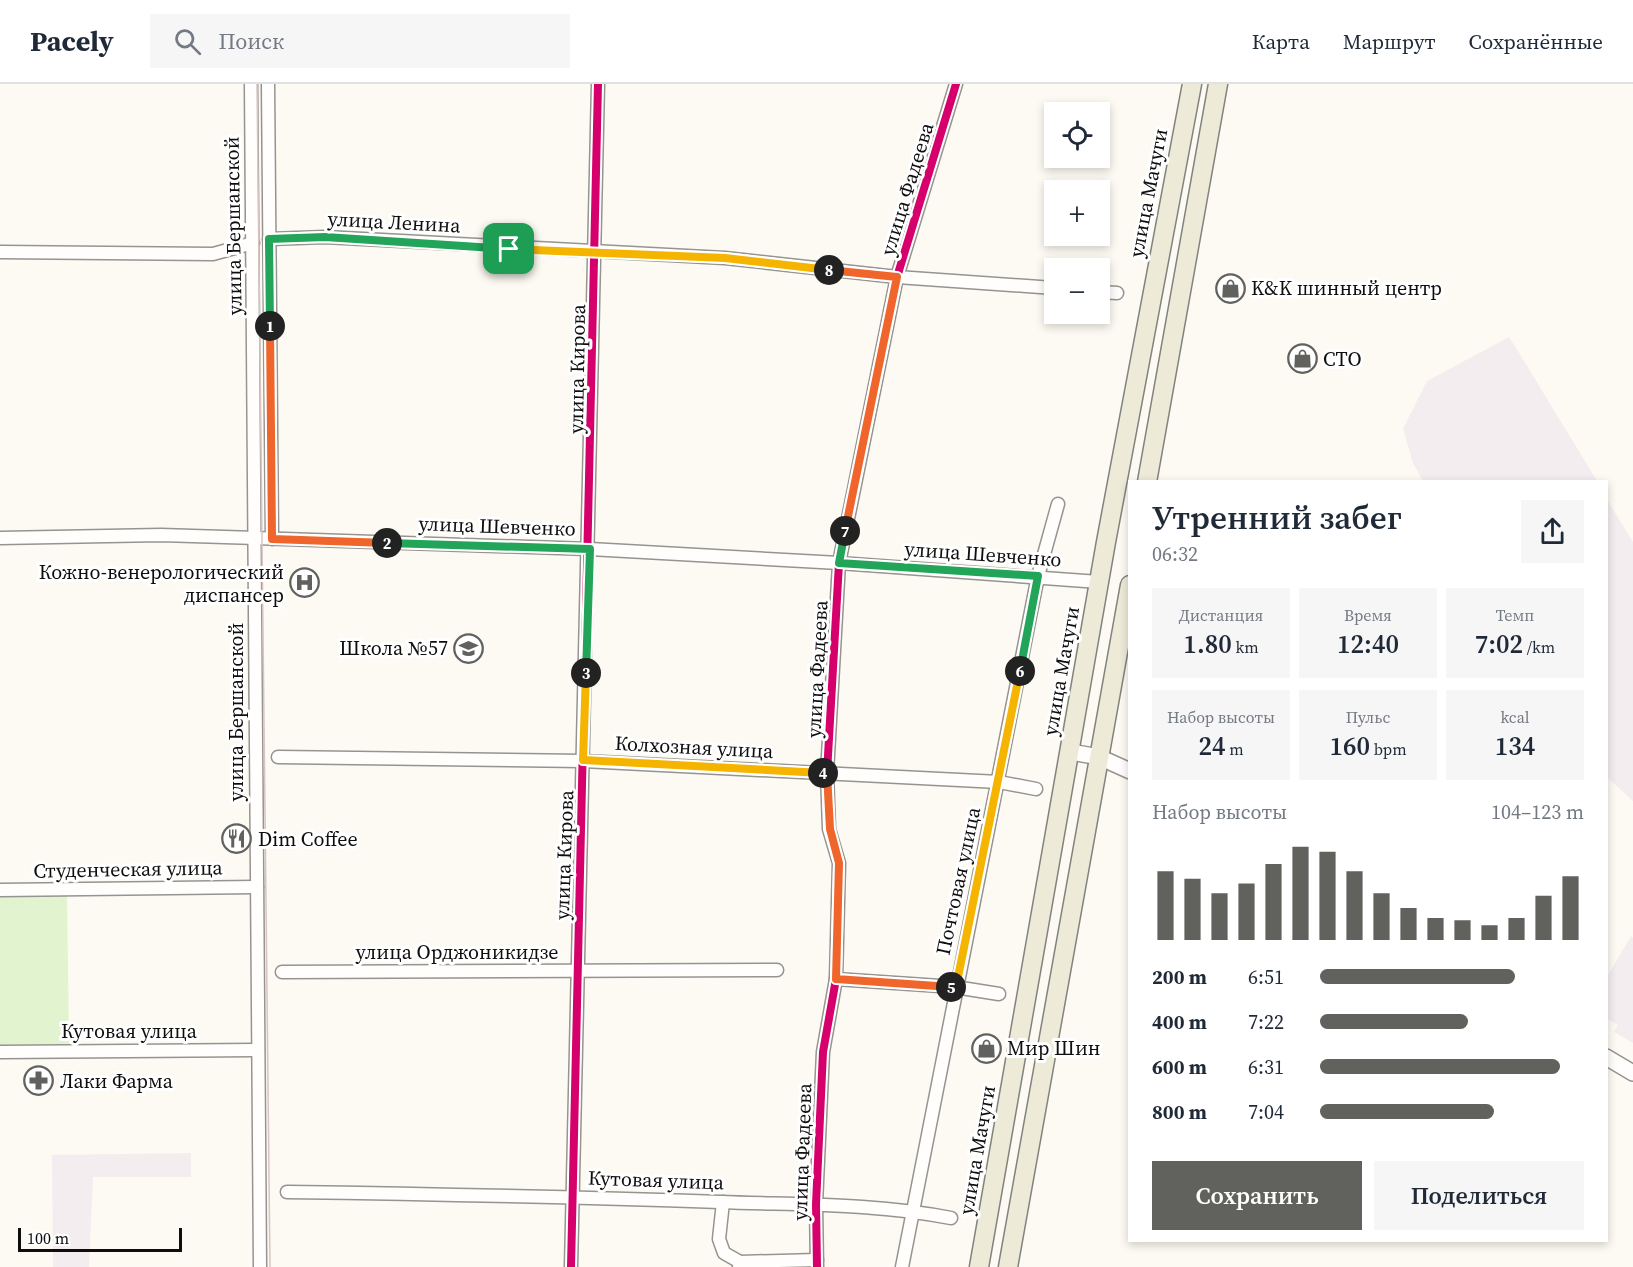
<!DOCTYPE html>
<html lang="ru">
<meta charset="utf-8">
<style>
:root{--surface:#fff;--page:#f6f6f7;--text:#1f2937;--muted:#747a83;--line:#e0e1e3;--accent:#61615e}
body{margin:0;font-family:"Source Serif 4",serif;background:var(--page);color:var(--text);height:100vh;display:flex;flex-direction:column;font-size:22px;white-space:nowrap}
*{box-sizing:border-box;margin:0}
p{font-size:20px;color:var(--muted)}
.icon{flex:none;width:33px;height:33px;fill:none;stroke:currentColor;stroke-width:2;stroke-linecap:round;stroke-linejoin:round}
.map{position:relative;flex:1;overflow:hidden}
.side{position:absolute;left:1128px;top:396px;width:480px;height:762px;display:flex;flex-direction:column;background:var(--surface);border-radius:0px;box-shadow:0 3px 9px #0003}
.side>*{flex:none}
.tools{position:absolute;left:1044px;top:18px;display:grid;gap:12px}
.tools a{display:grid;place-items:center;width:66px;height:66px;border-radius:0px;background:var(--surface);box-shadow:0 3px 9px #0003;font-size:30px}
.scale{position:absolute;left:18px;bottom:15px;width:164px;box-sizing:border-box;padding-left:6px;border:3px solid #0e0e0e;border-top:0;font-size:16px;line-height:21px;white-space:nowrap;color:#0e0e0e;-webkit-text-stroke:4px #fff;paint-order:stroke}
.pin{position:absolute;display:grid;place-items:center;width:51px;height:51px;color:#fff;margin:-26px;border-radius:12px;box-shadow:0 3px 9px #0006}
.km{position:absolute;width:30px;height:30px;margin:-15px;border-radius:50%;background:#222;color:#fff;font-size:16px;line-height:30px;text-align:center}
.round{display:grid;place-items:center;flex:none;width:63px;height:63px;border-radius:0px;background:var(--page)}
.overview{display:flex;align-items:center;justify-content:space-between;height:102px;padding:0 24px}
h1{font-size:33px;font-weight:600;line-height:45px}
.stats{display:grid;grid-template-columns:repeat(3,1fr);gap:9px;height:102px;padding:6px 24px}
.stats div{display:grid;align-content:center;border-radius:0px;background:var(--page);text-align:center}
.stats b{font-size:26px;font-weight:600}
.stats small{font-size:16px;font-weight:400}
.stats p{font-size:16px}
.chart{height:168px;padding:12px 24px}
.chart p{display:flex;justify-content:space-between}
.chart svg{width:100%;height:108px;margin-top:6px;stroke:var(--accent);stroke-width:6}
.action{display:flex;gap:12px;margin-top:auto;padding:12px 24px}
.action a{flex:1;height:69px;border-radius:0px;background:var(--accent);color:#fff;font-size:24px;font-weight:600;line-height:69px;text-align:center}
.action a+a{background:var(--page);color:var(--text)}
ul{padding:0 24px;list-style:none;font-size:20px}
li{display:grid;grid-template-columns:96px 72px 1fr;align-items:center;height:45px}
li i{height:15px;border-radius:8px;background:var(--accent)}
header{display:flex;align-items:center;gap:36px;box-sizing:border-box;height:84px;padding:0 30px;background:var(--surface);border-bottom:2px solid var(--line)}
header strong{font-size:28px}
nav{display:flex;gap:33px;margin-inline-start:auto;font-size:21px}
.search{width:420px;height:54px;background:var(--page);display:flex;align-items:center;gap:15px;box-sizing:border-box;padding:0 21px;border-radius:0px;color:var(--muted);font-size:22px}
.map>svg:first-child{display:block}
.industrial{fill:#f4edf0}
.green{fill:#e2f3d0}
.lines{fill:none;stroke-linecap:round;stroke-linejoin:round}
.minor-casing{stroke:#959491;stroke-width:15}
.tertiary-casing{stroke:#959491;stroke-width:18}
.primary-casing{stroke:#82827e;stroke-width:21}
.minor{stroke:#fffefd;stroke-width:12}
.tertiary{stroke:#fffefd;stroke-width:15}
.primary{stroke:#edead8;stroke-width:18}
.tram{stroke:#d9c4c2;stroke-width:1.5}
.cycleway-casing{stroke:#fff;stroke-width:11}
.cycleway{stroke:#d6006c;stroke-width:8}
.split-1-casing{stroke:#fff;stroke-width:12}
.split-2-casing{stroke:#fff;stroke-width:12}
.split-3-casing{stroke:#fff;stroke-width:12}
.split-4-casing{stroke:#fff;stroke-width:12}
.split-5-casing{stroke:#fff;stroke-width:12}
.split-6-casing{stroke:#fff;stroke-width:12}
.split-7-casing{stroke:#fff;stroke-width:12}
.split-8-casing{stroke:#fff;stroke-width:12}
.split-9-casing{stroke:#fff;stroke-width:12}
.split-1{stroke:#22a559;stroke-width:8}
.split-2{stroke:#f0652b;stroke-width:8}
.split-3{stroke:#22a559;stroke-width:8}
.split-4{stroke:#f5b400;stroke-width:8}
.split-5{stroke:#f0652b;stroke-width:8}
.split-6{stroke:#f5b400;stroke-width:8}
.split-7{stroke:#22a559;stroke-width:8}
.split-8{stroke:#f0652b;stroke-width:8}
.split-9{stroke:#f5b400;stroke-width:8}
.labels{text-anchor:middle;dominant-baseline:central;stroke-width:6;stroke-linejoin:round;paint-order:stroke}
.street-label{font-size:20px;fill:#0e0e0e;stroke:#fff}
.poi-label{font-size:20px;fill:#0e0e0e;stroke:#fff;text-anchor:start}
</style>
<header>
<strong>Pacely</strong>
<div class="search"><svg class="icon" aria-label="search" viewBox="0 0 24 24"><circle cx="10" cy="10" r="6"/><path d="M15 15l6 6"/></svg>Поиск</div>
<nav><a>Карта</a><a>Маршрут</a><a>Сохранённые</a></nav>
</header>
<div class="map">
<svg width="1633" height="1183" viewBox="0 0 1633 1183">
<rect width="100%" height="100%" fill="#fcfaf2"/>
<g class="industrial">
<polygon points="1509,253 1521,272 1597,397 1423,397 1413,379 1403,345 1427,297"/>
<polygon points="1606,414 1633,458 1633,717 1607,693"/>
<polygon points="1631,852 1633,854 1633,959 1614,948 1618,941 1606,934 1607,893"/>
<polygon points="191,1069 191,1093 93,1093 89,1183 53,1183 52,1071"/>
</g>
<polygon class="green" points="67,810 69,960 0,961 0,811"/>
<g class="lines">
<defs>
<g id="minor">
<polyline points="251,0 260,1183"/>
<polyline points="268,0 272,455"/>
<polyline points="269,155 325,153 725,174 897,193 1054,204"/>
<polyline points="0,168 213,170 253,159"/>
<polyline points="1100,208 1117,209"/>
<polyline points="0,454 161,451 590,465 839,479 1099,498"/>
<polyline points="278,673 583,677 999,698 1036,705"/>
<polyline points="0,806 257,803"/>
<polyline points="282,888 777,886"/>
<polyline points="836,895 955,903 999,910"/>
<polyline points="0,968 258,966"/>
<path d="M287 1108C431 1110 575 1113 720 1118 797 1121 875 1119 951 1134"/>
<polyline points="723,1118 719,1155 724,1169 740,1178"/>
<polyline points="571,1183 598,0"/>
<polyline points="739,1183 740,1178 817,1176"/>
<polyline points="817,1183 816,1120 823,968 836,895 839,779 829,745 827,689 839,479 897,193 956,0"/>
<polyline points="902,1183 1038,492 1058,420"/>
</g>
<g id="tertiary">
<polyline points="1071,668 1099,673 1130,687"/>
<polyline points="1606,973 1633,989"/>
</g>
<g id="primary">
<polyline points="1147,398 1218,0"/>
<polyline points="979,1183 1106,458 1192,0"/>
<polyline points="1008,1183 1130,501"/>
</g>
</defs>
<use href="#minor" class="minor-casing"/>
<use href="#tertiary" class="tertiary-casing"/>
<use href="#primary" class="primary-casing"/>
<use href="#minor" class="minor"/>
<use href="#tertiary" class="tertiary"/>
<use href="#primary" class="primary"/>
<polyline class="tram" points="257,0 270,1183"/>
<defs>
<g id="cycleway">
<polyline points="571,1183 598,0"/>
<polyline points="817,1183 816,1120 823,968 836,895 839,779 829,745 827,689 839,479 897,193 956,0"/>
</g>
</defs>
<use href="#cycleway" class="cycleway-casing"/>
<use href="#cycleway" class="cycleway"/>
</g>
<g class="lines">
<defs>
<polyline id="split-1" points="270,242 269,155 325,153 509,165"/>
<polyline id="split-2" points="270,242 272,455 387,459"/>
<polyline id="split-3" points="387,459 590,465 586,589"/>
<polyline id="split-4" points="586,589 583,676 823,689"/>
<polyline id="split-5" points="823,689 827,689 830,745 839,779 836,895 951,903"/>
<polyline id="split-6" points="951,903 956,903 1020,587"/>
<polyline id="split-7" points="845,447 839,479 1038,492 1020,587"/>
<polyline id="split-8" points="829,186 897,193 845,447"/>
<polyline id="split-9" points="509,165 725,174 829,186"/>
</defs>
<use href="#split-1" class="split-1-casing"/>
<use href="#split-2" class="split-2-casing"/>
<use href="#split-3" class="split-3-casing"/>
<use href="#split-4" class="split-4-casing"/>
<use href="#split-5" class="split-5-casing"/>
<use href="#split-6" class="split-6-casing"/>
<use href="#split-7" class="split-7-casing"/>
<use href="#split-8" class="split-8-casing"/>
<use href="#split-9" class="split-9-casing"/>
<use href="#split-1" class="split-1"/>
<use href="#split-2" class="split-2"/>
<use href="#split-3" class="split-3"/>
<use href="#split-4" class="split-4"/>
<use href="#split-5" class="split-5"/>
<use href="#split-6" class="split-6"/>
<use href="#split-7" class="split-7"/>
<use href="#split-8" class="split-8"/>
<use href="#split-9" class="split-9"/>
</g>
<defs>
<symbol id="shop-ring" viewBox="-11 -11 22 22"><circle r="9.5" fill="#fff" stroke="#61615e" stroke-width="1.5"/><path d="M-5-2.5h2.3a2.7 3.5 0 0 1 5.4 0H5L5.5 6h-11ZM-1.5-2.5h3a1.5 2.3 0 0 0-3 0Z" fill="#61615e"/></symbol>
<symbol id="hospital-ring" viewBox="-11 -11 22 22"><circle r="9.5" fill="#fff" stroke="#61615e" stroke-width="1.5"/><path d="M-5-5h3v3.5h4V-5h3V5h-3V1.5h-4V5h-3Z" fill="#61615e"/></symbol>
<symbol id="school-ring" viewBox="-11 -11 22 22"><circle r="9.5" fill="#fff" stroke="#61615e" stroke-width="1.5"/><path d="M0-5L7-2L0 1L-7-2ZM-4 1L0 2.5L4 1V4Q0 6-4 4Z" fill="#61615e"/></symbol>
<symbol id="restaurant-ring" viewBox="-11 -11 22 22"><circle r="9.5" fill="#fff" stroke="#61615e" stroke-width="1.5"/><path d="M-5-6h1v4h1v-4h1v4h1v-4h1v5L-1.5 .5V6h-2V.5L-5-1ZM5-6V6H3V1.5H1.5Q1.5-4 5-6Z" fill="#61615e"/></symbol>
<symbol id="pharmacy-ring" viewBox="-11 -11 22 22"><circle r="9.5" fill="#fff" stroke="#61615e" stroke-width="1.5"/><path d="M-2-6h4v4h4v4h-4v4h-4v-4h-4v-4h4Z" fill="#61615e"/></symbol>
</defs>
<g fill-rule="evenodd">
<use href="#shop-ring" x="1214" y="188" width="33" height="33"/>
<use href="#shop-ring" x="1286" y="258" width="33" height="33"/>
<use href="#hospital-ring" x="288" y="482" width="33" height="33"/>
<use href="#school-ring" x="452" y="548" width="33" height="33"/>
<use href="#restaurant-ring" x="220" y="738" width="33" height="33"/>
<use href="#shop-ring" x="970" y="948" width="33" height="33"/>
<use href="#pharmacy-ring" x="22" y="980" width="33" height="33"/>
</g>
<g class="labels">
<g class="street-label">
<text transform="translate(907 105) rotate(-73)">улица Фадеева</text>
<text transform="translate(1148 109) rotate(-79)">улица Мачуги</text>
<text transform="translate(394 138) rotate(3)">улица Ленина</text>
<text transform="translate(233 142) rotate(-91)">улица Бершанской</text>
<text transform="translate(577 285) rotate(-89)">улица Кирова</text>
<text transform="translate(497 442) rotate(2)">улица Шевченко</text>
<text transform="translate(983 470) rotate(4)">улица Шевченко</text>
<text transform="translate(817 585) rotate(-87)">улица Фадеева</text>
<text transform="translate(1061 587) rotate(-80)">улица Мачуги</text>
<text transform="translate(236 628) rotate(-90)">улица Бершанской</text>
<text transform="translate(694 663) rotate(3)">Колхозная улица</text>
<text transform="translate(564 771) rotate(-88)">улица Кирова</text>
<text transform="translate(128 785) rotate(-1)">Студенческая улица</text>
<text transform="translate(958 797) rotate(-78)">Почтовая улица</text>
<text x="457" y="868">улица Орджоникидзе</text>
<text x="129" y="947">Кутовая улица</text>
<text transform="translate(977 1066) rotate(-80)">улица Мачуги</text>
<text transform="translate(802 1068) rotate(-88)">улица Фадеева</text>
<text transform="translate(656 1096) rotate(2)">Кутовая улица</text>
</g>
<g class="poi-label">
<text x="1251" y="204">K&amp;K шинный центр</text>
<text x="1323" y="275">СТО</text>
<text x="284" y="488" text-anchor="end">Кожно-венерологический<tspan x="284" dy="23">диспансер</tspan></text>
<text x="448" y="564" text-anchor="end">Школа №57</text>
<text x="258" y="755">Dim Coffee</text>
<text x="1007" y="964">Мир Шин</text>
<text x="60" y="997">Лаки Фарма</text>
</g>
</g>
</svg>
<div class="tools">
<a><svg class="icon" aria-label="locate" viewBox="0 0 24 24"><circle cx="12" cy="12" r="6"/><path d="M12 2v4M12 18v4M2 12h4M18 12h4"/></svg></a>
<a>+</a>
<a>−</a>
</div>
<div class="scale">100 m</div>
<div class="pin" style="left:509px;top:165px;background:#1e9e55"><svg class="icon" aria-label="arrive" viewBox="0 0 24 24"><path d="M6 21V4h12l-3 4 3 4H6"/></svg></div>
<b class="km" style="left:270px;top:242px">1</b>
<b class="km" style="left:387px;top:459px">2</b>
<b class="km" style="left:586px;top:589px">3</b>
<b class="km" style="left:823px;top:689px">4</b>
<b class="km" style="left:951px;top:903px">5</b>
<b class="km" style="left:1020px;top:587px">6</b>
<b class="km" style="left:845px;top:447px">7</b>
<b class="km" style="left:829px;top:186px">8</b>
<section class="side">
<div class="overview"><div><h1>Утренний забег</h1><p>06:32</p></div><a class="round"><svg class="icon" aria-label="share" viewBox="0 0 24 24"><path d="M12 15V3M7 8l5-5 5 5M5 13v7h14v-7"/></svg></a></div>
<div class="stats">
<div><p>Дистанция</p><b>1.80<small> km</small></b></div>
<div><p>Время</p><b>12:40</b></div>
<div><p>Темп</p><b>7:02<small> /km</small></b></div>
</div>
<div class="stats">
<div><p>Набор высоты</p><b>24<small> m</small></b></div>
<div><p>Пульс</p><b>160<small> bpm</small></b></div>
<div><p>kcal</p><b>134</b></div>
</div>
<div class="chart"><p><span>Набор высоты</span>104–123 m</p>
<svg viewBox="0 0 160 44" preserveAspectRatio="none"><path d="M5 44V16M15 44V19M25 44V25M35 44V21M45 44V13M55 44V6M65 44V8M75 44V16M85 44V25M95 44V31M105 44V35M115 44V36M125 44V38M135 44V35M145 44V26M155 44V18"/></svg>
</div>
<ul>
<li><b>200 m</b>6:51<i style="width:74%"></i></li>
<li><b>400 m</b>7:22<i style="width:56%"></i></li>
<li><b>600 m</b>6:31<i style="width:91%"></i></li>
<li><b>800 m</b>7:04<i style="width:66%"></i></li>
</ul>
<div class="action"><a>Сохранить</a><a>Поделиться</a></div>
</section>
</div>
